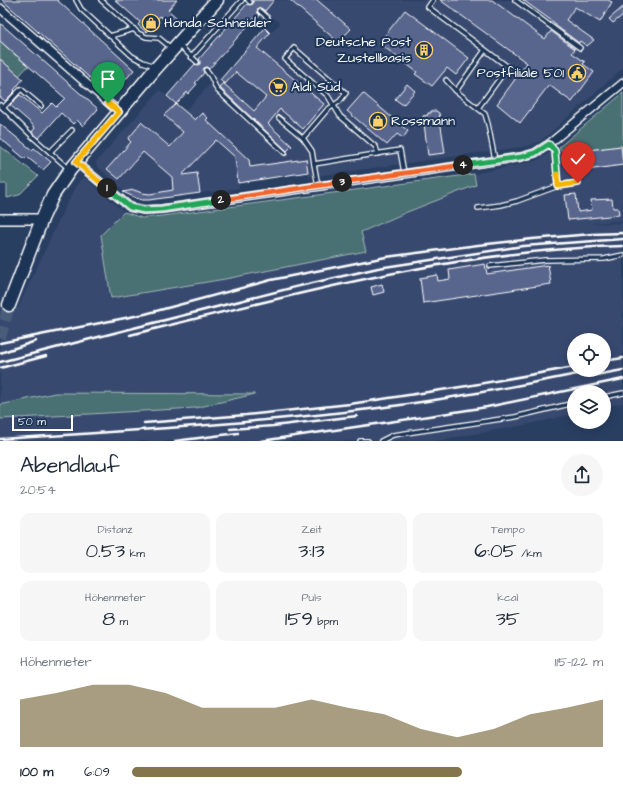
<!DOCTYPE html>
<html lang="de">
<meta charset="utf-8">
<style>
:root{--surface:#fff;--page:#f6f6f7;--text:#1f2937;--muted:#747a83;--accent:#84754c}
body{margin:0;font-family:"Architects Daughter",sans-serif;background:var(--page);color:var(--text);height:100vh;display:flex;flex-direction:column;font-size:15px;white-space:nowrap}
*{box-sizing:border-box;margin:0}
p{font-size:13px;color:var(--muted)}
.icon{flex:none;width:22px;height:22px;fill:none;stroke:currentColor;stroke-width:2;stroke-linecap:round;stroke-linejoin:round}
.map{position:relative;height:441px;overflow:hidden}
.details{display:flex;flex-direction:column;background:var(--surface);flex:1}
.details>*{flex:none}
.tools{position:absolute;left:567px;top:333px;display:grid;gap:8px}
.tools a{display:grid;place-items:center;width:44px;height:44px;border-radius:50%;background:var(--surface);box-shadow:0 2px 10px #0003;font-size:20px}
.scale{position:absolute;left:12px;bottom:10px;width:61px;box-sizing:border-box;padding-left:4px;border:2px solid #fff;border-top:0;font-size:11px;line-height:14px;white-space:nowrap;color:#fff;-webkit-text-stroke:3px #1d3557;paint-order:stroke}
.pin{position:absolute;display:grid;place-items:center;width:34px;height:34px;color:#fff;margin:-41px -17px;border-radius:50% 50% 50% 0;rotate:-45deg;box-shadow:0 0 4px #0007}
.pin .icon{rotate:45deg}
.km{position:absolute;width:20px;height:20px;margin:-10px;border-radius:50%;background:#222;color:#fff;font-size:11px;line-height:20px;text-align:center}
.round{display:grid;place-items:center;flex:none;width:42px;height:42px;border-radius:21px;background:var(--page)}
.summary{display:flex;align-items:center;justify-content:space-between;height:68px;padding:0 20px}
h1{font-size:22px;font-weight:600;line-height:30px}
.metrics{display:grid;grid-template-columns:repeat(3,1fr);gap:6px;height:68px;padding:4px 20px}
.metrics div{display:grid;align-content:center;border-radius:10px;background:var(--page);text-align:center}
.metrics b{font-size:20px;font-weight:600}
.metrics small{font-size:11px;font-weight:400}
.metrics p{font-size:11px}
.chart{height:112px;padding:8px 20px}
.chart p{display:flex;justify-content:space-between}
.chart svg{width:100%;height:72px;margin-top:4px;fill:var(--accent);opacity:.7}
ul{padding:0 20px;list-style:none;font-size:13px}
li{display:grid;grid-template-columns:64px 48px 1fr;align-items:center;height:30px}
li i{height:10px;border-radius:5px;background:var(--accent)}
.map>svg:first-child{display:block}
.built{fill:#374a6f;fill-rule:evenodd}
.green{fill:#4a7072;stroke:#a4b8b8}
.building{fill:#59658d;stroke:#fff}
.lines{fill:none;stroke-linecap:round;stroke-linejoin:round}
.primary-tunnel{stroke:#495c7a;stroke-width:12;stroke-dasharray:12 6;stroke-linecap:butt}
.service-casing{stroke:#fff;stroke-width:6}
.minor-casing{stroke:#fff;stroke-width:10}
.tertiary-casing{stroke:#fff;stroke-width:12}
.primary-casing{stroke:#fff;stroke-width:15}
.service{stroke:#1d3557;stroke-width:3.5}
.minor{stroke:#1d3557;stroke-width:7}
.tertiary{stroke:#1d3557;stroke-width:9}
.primary{stroke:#1d3557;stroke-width:12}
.rail{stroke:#fff;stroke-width:2.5}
.split-1-casing{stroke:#fff;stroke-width:8}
.split-2-casing{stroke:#fff;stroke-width:8}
.split-3-casing{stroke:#fff;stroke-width:8}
.split-4-casing{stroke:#fff;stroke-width:8}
.split-5-casing{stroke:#fff;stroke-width:8}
.split-6-casing{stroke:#fff;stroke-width:8}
.split-1{stroke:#f5b400;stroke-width:5}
.split-2{stroke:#22a559;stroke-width:5}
.split-3{stroke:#f0652b;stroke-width:5}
.split-4{stroke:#f0652b;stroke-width:5}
.split-5{stroke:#22a559;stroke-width:5}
.split-6{stroke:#f5b400;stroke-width:5}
.labels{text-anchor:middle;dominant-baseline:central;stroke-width:4;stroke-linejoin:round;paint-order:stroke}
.poi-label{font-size:14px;fill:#fff;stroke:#1d3557;text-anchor:start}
</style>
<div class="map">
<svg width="623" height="441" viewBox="0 0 623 441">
<rect width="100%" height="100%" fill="#293f62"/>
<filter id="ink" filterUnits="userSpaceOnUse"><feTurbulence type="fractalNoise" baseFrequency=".025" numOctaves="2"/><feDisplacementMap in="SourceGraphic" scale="8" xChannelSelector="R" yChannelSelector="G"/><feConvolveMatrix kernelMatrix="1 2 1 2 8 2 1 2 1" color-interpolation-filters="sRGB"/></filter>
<g filter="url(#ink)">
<g class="built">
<polygon points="274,0 623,0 623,33 622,34 623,36 623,68 541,141 528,146 309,177 306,159 237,169 239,188 149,200 142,200 130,196 97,166 96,162 160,90 176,104 185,111 217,77 225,84 280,23 265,11"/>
<path d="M621 146 623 160V220L587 224 623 223V403L604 407V392H574V414L524 425 435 441H0V303L18 308 65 207 80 180 83 178 86 179 124 212 101 235 111 298 225 279 365 251 361 232 407 212 476 185 474 174 536 161 559 147 564 153ZM574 340H604V370H574Z"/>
</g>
<g class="green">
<polygon points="0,41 16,56 18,55 20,56 19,58 28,66 19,76 0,59"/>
<polygon points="623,93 623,160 621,146 564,153 559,147"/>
<polygon points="0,146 38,176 19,195 7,198 7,184 0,184"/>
<polygon points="474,174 476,185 407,212 361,232 366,251 225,279 111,298 101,235 124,212 142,218 162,216"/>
<polygon points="55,393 255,394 195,408 0,419 0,405"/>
</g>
<g class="building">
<polygon points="2,0 57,0 134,70 127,78 126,78 111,94 108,94"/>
<polygon points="115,0 177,0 168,10 178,19 171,26 160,16 146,32 138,25 140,22"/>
<polygon points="253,0 274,0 265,11 261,8 258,9 257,12 260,15 256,20 255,18 209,69 207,67 204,68 203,70 204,73 195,83 197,84 188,94 187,92 176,104 167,96 195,64 198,65 200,64 200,61 199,59 247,4 250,5 253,4"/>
<polygon points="290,0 317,0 351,29 338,42"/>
<polygon points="440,0 492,0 545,39 551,31 575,49 572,53 585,62 583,64 594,72 572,102 549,85 520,123 497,104 527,63"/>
<polygon points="523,0 608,0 612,2 600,22 575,7 566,20 594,40 587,46 580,41 579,43 555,25 556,24"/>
<polygon points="623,7 623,15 613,23 609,19"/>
<polygon points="405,10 469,58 456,75 447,68 432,86 415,74 417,72 379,43"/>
<polygon points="0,23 98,109 83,126 77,120 73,124 61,113 39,138 32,132 35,128 32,124 10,105 20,95 42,113 52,103 56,107 65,98 0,41"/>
<polygon points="265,28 270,33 257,48 324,104 303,129 280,109 268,124 292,146 287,151 219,87 223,83 254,111 266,97 236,72 225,84 220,80"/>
<polygon points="0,59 23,79 14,90 15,91 5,101 0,97"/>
<polygon points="407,84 415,91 403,105 395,99"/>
<polygon points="363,93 408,131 403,138 397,134 387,145 347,111"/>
<polygon points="176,104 195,120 202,113 208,118 206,120 249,160 250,167 306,159 308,172 238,183 235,157 216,140 182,175 197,173 200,193 149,200 142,200 136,198 123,192 134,190 142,193 150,194 173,190 172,177 143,152 119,179 107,169 131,142 128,139 138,127 138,126 141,122 170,147 183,132 164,115"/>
<polygon points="431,111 436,111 439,113 445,153 428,155 423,116 428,115 428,113 431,113"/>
<polygon points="0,124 32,150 34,148 51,162 43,170 27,157 25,159 0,138"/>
<polygon points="621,146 623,165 579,171 577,161 565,163 564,153"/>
<polygon points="576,194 578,212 592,210 591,200 612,199 613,208 618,208 619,215 568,220 565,195"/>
<polygon points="485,264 487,274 548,265 551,284 423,303 420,278 437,275 438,281 450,279 449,270"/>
<polygon points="382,284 384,292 373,295 371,287"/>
</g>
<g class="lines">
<polyline class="primary-tunnel" points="0,338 9,305"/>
<defs>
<g id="service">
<polyline points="76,0 81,9 132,56 143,62 155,66"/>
<polyline points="101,0 138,33 146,37 159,38 171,48"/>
<polyline points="248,0 250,2"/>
<polyline points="433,0 428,7 508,67 478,108"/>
<polyline points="515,0 580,48"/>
<polyline points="260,11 268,18"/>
<polyline points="110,36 134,29"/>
<polyline points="180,46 197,62"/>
<polyline points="191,57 242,0"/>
<polyline points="206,70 211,77 217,90 285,153"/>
<polyline points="446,80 456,91 485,114 488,124 495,160"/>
<polyline points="456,91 485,50"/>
<polyline points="0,105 34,138 69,169"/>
<polyline points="3,108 21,89 41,106"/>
<polyline points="279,118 303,138"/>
<polyline points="50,152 72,130"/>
<polyline points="378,154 376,147 340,116 328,96 285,59 294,48 346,93 340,101 327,110 303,138 312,151 314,164 400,150 404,173"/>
<polyline points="314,164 318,186"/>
<polyline points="558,186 577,183"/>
<polyline points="478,208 501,205 517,201 558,186 555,151 549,144"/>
<polyline points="490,266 545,260 604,259 623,255"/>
<polyline points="604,397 623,393"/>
<polyline points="360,441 368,441"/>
<polyline points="381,441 393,435 515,417 574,403"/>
</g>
<g id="minor">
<polyline points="0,8 119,112"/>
<polyline points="76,162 130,207 144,210 162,209 521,157 535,153 549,144 623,83"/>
</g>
<polyline id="tertiary" points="0,219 42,219"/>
<polyline id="primary" points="9,305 42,219 53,195 70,170 119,112 157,67 217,0"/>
</defs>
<use href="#service" class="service-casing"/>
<use href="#minor" class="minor-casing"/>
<use href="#tertiary" class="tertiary-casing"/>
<use href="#primary" class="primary-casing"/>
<use href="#service" class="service"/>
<use href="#minor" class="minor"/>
<use href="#tertiary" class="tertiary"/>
<use href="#primary" class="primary"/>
<g class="rail">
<path d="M130 335C293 295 454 250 623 246"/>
<polyline points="0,343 145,314 271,280 386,257 478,245 532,239 592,234 623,233"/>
<polyline points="0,353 36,341"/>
<polyline points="604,361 623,358"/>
<polyline points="0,362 295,287 378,268 523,246 623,239"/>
<polyline points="0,368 46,356"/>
<polyline points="590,376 623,370"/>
<polyline points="144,423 246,415 350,404 467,386 574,367"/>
<polyline points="230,429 273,426 357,416"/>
<path d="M0 439C115 432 229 425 344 412 429 403 513 387 597 370"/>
<polyline points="175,441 238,433"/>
<polyline points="261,441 416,418 487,407 623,379"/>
</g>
</g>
</g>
<g class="lines" filter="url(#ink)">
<defs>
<polyline id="split-1" points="107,188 76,162 119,112 108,103"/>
<polyline id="split-2" points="107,188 130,207 144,210 162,209 221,200"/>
<polyline id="split-3" points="221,200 342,182"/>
<polyline id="split-4" points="342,182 463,165"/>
<polyline id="split-5" points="463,165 521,157 535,153 549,144 555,151 557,174"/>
<polyline id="split-6" points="557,174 558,186 578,183"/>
</defs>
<use href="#split-1" class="split-1-casing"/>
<use href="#split-2" class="split-2-casing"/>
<use href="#split-3" class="split-3-casing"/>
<use href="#split-4" class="split-4-casing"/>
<use href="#split-5" class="split-5-casing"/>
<use href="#split-6" class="split-6-casing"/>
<use href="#split-1" class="split-1"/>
<use href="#split-2" class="split-2"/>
<use href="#split-3" class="split-3"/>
<use href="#split-4" class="split-4"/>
<use href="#split-5" class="split-5"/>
<use href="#split-6" class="split-6"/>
</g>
<defs>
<symbol id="shop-ring" viewBox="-11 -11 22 22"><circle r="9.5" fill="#1d3557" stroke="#ffd166" stroke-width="1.5"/><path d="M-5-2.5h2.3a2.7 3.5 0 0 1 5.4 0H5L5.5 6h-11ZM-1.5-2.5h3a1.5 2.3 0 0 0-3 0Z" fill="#ffd166"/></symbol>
<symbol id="building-ring" viewBox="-11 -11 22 22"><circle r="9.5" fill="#1d3557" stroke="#ffd166" stroke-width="1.5"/><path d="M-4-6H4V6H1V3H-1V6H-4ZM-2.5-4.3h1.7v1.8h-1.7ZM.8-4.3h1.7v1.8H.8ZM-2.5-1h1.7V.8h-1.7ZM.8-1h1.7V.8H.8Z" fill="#ffd166"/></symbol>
<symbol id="civic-ring" viewBox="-11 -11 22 22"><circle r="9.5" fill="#1d3557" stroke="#ffd166" stroke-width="1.5"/><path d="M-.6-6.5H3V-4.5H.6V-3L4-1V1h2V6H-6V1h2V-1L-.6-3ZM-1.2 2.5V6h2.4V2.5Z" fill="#ffd166"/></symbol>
<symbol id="supermarket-ring" viewBox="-11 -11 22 22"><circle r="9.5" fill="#1d3557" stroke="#ffd166" stroke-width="1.5"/><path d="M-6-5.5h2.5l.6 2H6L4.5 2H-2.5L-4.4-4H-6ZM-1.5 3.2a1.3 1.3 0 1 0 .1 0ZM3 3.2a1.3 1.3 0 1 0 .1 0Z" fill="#ffd166"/></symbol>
</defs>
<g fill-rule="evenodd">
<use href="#shop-ring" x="141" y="13" width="20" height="20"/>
<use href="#building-ring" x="414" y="40" width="20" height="20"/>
<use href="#civic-ring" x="567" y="63" width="20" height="20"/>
<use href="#supermarket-ring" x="268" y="77" width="20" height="20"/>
<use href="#shop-ring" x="368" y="111" width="20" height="20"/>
</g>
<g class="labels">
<g class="poi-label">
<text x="164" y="23">Honda Schneider</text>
<text x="411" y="42" text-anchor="end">Deutsche Post<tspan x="411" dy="16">Zustellbasis</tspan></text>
<text x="564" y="73" text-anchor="end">Postfiliale 501</text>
<text x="291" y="87">Aldi Süd</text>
<text x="391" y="121">Rossmann</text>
</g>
</g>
</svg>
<div class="tools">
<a><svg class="icon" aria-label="locate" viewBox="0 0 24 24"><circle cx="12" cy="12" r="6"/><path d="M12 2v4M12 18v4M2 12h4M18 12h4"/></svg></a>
<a><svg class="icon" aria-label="layers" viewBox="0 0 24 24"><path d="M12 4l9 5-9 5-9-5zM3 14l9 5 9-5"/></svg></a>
</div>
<div class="scale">50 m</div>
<div class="pin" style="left:108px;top:103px;background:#1e9e55"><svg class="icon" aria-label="arrive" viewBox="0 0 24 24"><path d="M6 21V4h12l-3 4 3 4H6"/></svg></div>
<div class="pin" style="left:578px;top:183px;background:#d93025"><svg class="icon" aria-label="check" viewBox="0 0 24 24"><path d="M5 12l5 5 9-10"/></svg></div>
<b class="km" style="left:107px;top:188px">1</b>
<b class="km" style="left:221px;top:200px">2</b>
<b class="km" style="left:342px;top:182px">3</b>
<b class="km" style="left:463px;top:165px">4</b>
</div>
<section class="details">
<div class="summary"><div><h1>Abendlauf</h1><p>20:54</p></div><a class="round"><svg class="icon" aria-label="share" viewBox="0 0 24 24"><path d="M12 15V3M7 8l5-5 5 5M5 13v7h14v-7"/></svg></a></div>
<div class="metrics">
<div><p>Distanz</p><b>0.53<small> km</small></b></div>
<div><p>Zeit</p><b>3:13</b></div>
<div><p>Tempo</p><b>6:05<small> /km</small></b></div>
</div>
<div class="metrics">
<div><p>Höhenmeter</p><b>8<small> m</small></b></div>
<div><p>Puls</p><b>159<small> bpm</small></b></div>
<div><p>kcal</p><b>35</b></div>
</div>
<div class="chart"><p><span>Höhenmeter</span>115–122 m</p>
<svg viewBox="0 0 160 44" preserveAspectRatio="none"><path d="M0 44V15L10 11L20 6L30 6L40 11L50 20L60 20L70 20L80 15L90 20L100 24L110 33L120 38L130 33L140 24L150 20L160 15V44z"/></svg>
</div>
<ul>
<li><b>100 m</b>6:09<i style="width:70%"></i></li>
</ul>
</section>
